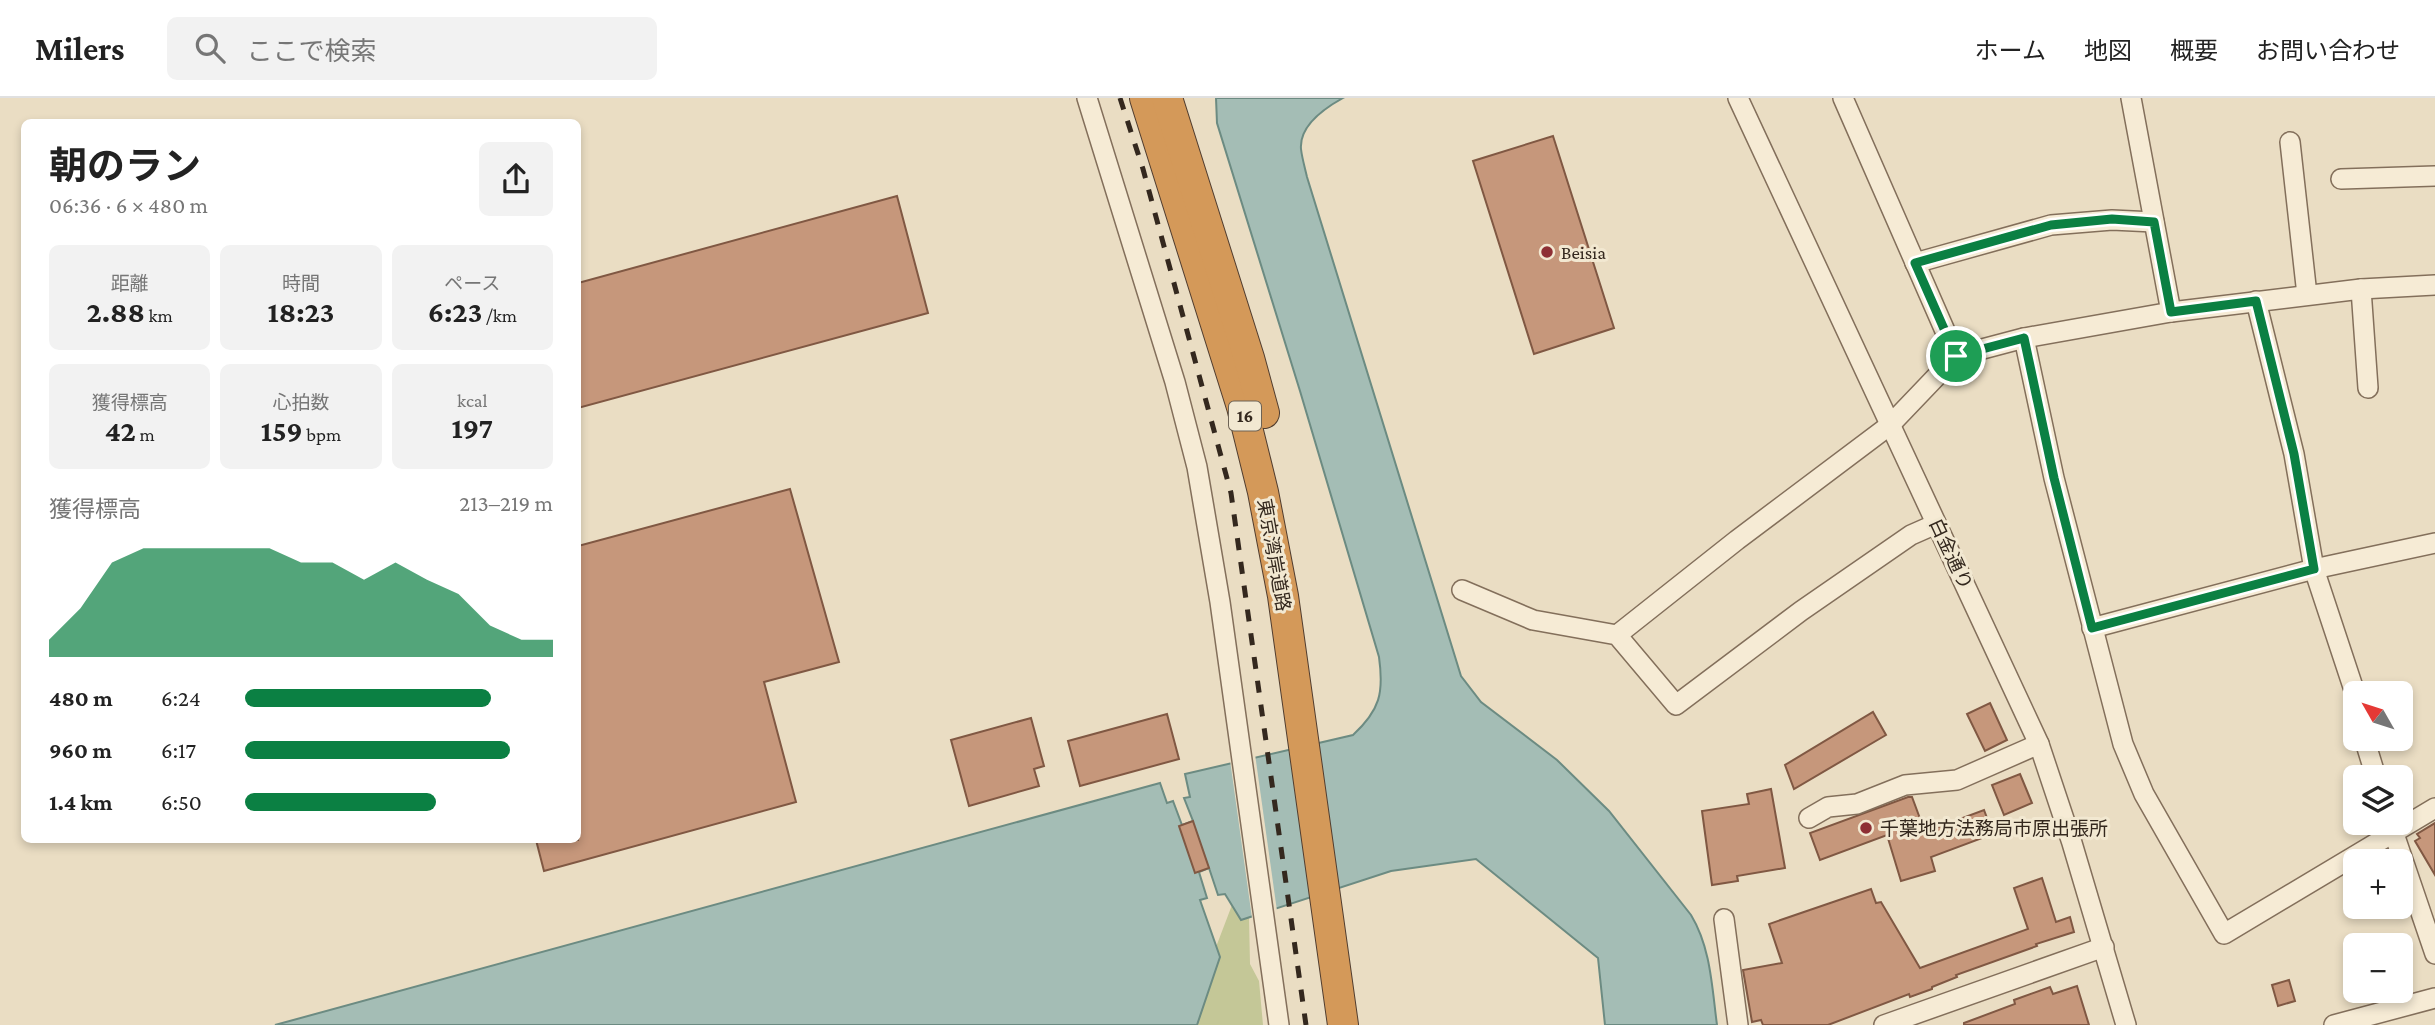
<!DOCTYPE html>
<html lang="ja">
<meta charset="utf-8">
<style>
:root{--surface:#fff;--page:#f2f2f2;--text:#222;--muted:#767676;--line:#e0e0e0;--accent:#0b8043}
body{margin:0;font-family:"Crimson Pro","Noto Sans JP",serif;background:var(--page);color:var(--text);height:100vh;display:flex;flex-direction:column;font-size:26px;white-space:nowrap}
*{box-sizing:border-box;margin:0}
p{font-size:23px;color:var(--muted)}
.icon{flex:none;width:38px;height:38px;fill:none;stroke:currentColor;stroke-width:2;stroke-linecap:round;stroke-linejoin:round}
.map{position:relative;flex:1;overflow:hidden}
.panel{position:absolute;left:21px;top:21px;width:560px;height:724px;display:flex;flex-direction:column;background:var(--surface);border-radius:10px;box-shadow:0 4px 10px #0003}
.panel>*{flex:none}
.needle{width:46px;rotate:309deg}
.tools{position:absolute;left:2343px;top:583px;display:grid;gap:14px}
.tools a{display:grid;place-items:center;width:70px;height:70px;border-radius:10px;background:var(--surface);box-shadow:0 4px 10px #0003;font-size:35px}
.pin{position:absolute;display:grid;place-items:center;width:60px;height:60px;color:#fff;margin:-30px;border:4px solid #fff;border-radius:50%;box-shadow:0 2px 7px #0007}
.round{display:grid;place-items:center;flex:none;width:74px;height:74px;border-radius:10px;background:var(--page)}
.summary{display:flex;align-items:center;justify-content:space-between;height:119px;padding:0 28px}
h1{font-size:38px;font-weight:700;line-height:52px}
.stats{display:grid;grid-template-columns:repeat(3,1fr);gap:10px;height:119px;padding:7px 28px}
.stats div{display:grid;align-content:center;border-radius:10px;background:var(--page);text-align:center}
.stats b{font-size:30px;font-weight:700}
.stats small{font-size:19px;font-weight:400}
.stats p{font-size:19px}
.chart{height:196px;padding:14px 28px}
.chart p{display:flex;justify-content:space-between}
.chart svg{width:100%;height:126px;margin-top:7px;fill:var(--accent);opacity:.7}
ul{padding:0 28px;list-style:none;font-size:23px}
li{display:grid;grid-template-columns:112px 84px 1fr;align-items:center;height:52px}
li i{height:18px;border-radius:9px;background:var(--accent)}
header{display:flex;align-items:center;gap:42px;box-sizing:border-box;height:98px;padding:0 35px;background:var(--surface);border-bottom:2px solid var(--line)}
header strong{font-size:33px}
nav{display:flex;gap:38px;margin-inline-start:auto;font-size:24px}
.search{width:490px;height:63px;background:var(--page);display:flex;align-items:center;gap:18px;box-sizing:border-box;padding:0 24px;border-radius:10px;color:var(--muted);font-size:26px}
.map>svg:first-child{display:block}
.green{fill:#c4c797}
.water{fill:#a4bdb5;stroke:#6c8b82;stroke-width:2}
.pier{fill:#eaddc3}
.building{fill:#c6977b;stroke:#805843;stroke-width:2}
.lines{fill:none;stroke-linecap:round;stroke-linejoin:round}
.minor-casing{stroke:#836f5b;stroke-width:22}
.highway-casing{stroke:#513d2f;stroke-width:32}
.minor{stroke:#f6ebd5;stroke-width:19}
.highway{stroke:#d49959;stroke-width:30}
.rail{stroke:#34281e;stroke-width:5;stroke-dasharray:12 12;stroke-linecap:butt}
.route-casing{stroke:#fff;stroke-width:14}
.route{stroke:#0b8043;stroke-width:9}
.poi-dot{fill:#8e2f34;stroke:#f2e8d1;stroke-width:2.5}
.labels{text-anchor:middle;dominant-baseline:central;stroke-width:6;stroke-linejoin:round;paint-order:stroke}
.shield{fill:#f2e8d1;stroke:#6d6254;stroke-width:2}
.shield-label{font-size:18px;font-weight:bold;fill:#34281e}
.poi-label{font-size:19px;fill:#34281e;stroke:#f2e8d1;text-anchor:start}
.street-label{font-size:19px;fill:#34281e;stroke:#f2e8d1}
</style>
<header>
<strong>Milers</strong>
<div class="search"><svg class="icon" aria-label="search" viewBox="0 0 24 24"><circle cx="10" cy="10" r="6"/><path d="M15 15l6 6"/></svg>ここで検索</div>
<nav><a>ホーム</a><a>地図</a><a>概要</a><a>お問い合わせ</a></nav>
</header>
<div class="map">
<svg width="2435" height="927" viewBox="0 0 2435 927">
<rect width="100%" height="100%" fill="#eaddc3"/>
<polygon class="green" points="1232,807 1241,822 1249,819 1250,866 1259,883 1263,927 1197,927 1220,859 1216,849"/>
<path class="water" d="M1216 0H1343C1325 10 1299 27 1301 51 1302 60 1305 70 1307 79L1461 578 1481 604 1557 662 1609 713 1691 817C1711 850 1712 890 1717 927H1605L1598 860 1476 761 1391 773 1241 822 1225 796 1218 797 1209 770 1199 774 1207 800 1200 802 1220 859 1197 927H275L1160 685 1167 705 1173 703 1182 727 1193 723 1184 700 1190 699 1185 676 1353 637C1380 612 1384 595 1379 559L1300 293 1217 25Z"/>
<polygon class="pier" points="1255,656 1277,813 1252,820 1230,662"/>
<g class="building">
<polygon points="1553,38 1614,230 1534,256 1473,63"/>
<polygon points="897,98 928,215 578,310 578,185"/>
<polygon points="790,391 839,564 764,584 796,704 544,773 536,742 578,742 578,448"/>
<polygon points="1990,605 2007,642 1985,653 1967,616"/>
<polygon points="1873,614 1886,637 1794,691 1785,667"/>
<polygon points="1167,616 1179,661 1080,688 1068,643"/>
<polygon points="1031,620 1044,668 1034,671 1039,688 969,708 951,642"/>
<polygon points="2020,676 2032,705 2004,717 1992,687"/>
<polygon points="1771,691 1785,770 1737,778 1738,783 1712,787 1702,713 1749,706 1747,696"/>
<polygon points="1908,699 1912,699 1925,734 1984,712 1993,736 1931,759 1935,773 1901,783 1887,737 1820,762 1810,735"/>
<polygon points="1193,723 1209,770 1195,775 1179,728"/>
<polygon points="2435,725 2435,777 2415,743 2420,740 2417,736"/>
<polygon points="2042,780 2056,824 2070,819 2074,834 2036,846 2037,848 1956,877 1957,879 1932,889 1932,891 1910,899 1909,896 1828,927 1763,927 1761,922 1752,924 1743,872 1782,865 1769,826 1871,791 1876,805 1881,804 1920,870 2028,831 2014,790"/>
<polygon points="2289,882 2295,903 2278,908 2272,887"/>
<polygon points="2077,888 2089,927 1964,927 1964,925 2015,906 2014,902 2050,889 2053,896"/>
</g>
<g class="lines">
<defs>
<g id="minor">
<polyline points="1087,0 1175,284 1197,369 1220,504 1279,927"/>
<polyline points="1738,0 2039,646 2072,745 2126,927"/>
<polyline points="1843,0 1956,258"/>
<polyline points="2131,0 2171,214"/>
<polyline points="2290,44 2307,197"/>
<polyline points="2341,81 2435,78"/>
<polyline points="1915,165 2051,127 2112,122 2154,124"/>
<polyline points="2361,191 2368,290"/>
<polyline points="2256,203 2294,356 2314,471 2356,598"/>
<polyline points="2024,240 2054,380 2123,646 2144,696 2224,836 2435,710"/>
<polyline points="1462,492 1533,522 1617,537 1676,607 1801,513 1911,437 1936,426"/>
<polyline points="2092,530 2314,471 2435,445"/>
<polyline points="1617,537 1737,442 1890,327 1956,258 2024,240 2171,214 2361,191 2435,187"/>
<polyline points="2364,640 2376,679"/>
<polyline points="1809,720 1828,709 1857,706 1905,687 1957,682 2039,646"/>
<polyline points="2390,724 2435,856"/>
<polyline points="1724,821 1738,927"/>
<polyline points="1884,927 2104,849"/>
<polyline points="2334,927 2435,900"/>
</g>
<g id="highway">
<polyline points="1145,0 1242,309 1263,394 1283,498 1343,927"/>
<polyline points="1167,0 1249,260 1264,315"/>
</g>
</defs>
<use href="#minor" class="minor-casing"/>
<use href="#highway" class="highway-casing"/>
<use href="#minor" class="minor"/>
<use href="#highway" class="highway"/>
<polyline class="rail" points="1120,0 1143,71 1231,395 1306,927"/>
</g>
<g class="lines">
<defs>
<polygon id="route" points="2112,121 2154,124 2171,214 2256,203 2294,356 2314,471 2092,530 2054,380 2024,240 1956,258 1915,165 2051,127"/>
</defs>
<use href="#route" class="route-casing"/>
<use href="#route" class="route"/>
</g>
<g class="poi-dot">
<circle cx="1547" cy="154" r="7"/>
<circle cx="1866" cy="730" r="7"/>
</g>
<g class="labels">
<rect class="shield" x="1229" y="303.5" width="32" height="29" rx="5"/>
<g class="shield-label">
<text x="1245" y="318">16</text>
</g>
<g class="poi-label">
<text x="1561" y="154">Beisia</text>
<text x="1880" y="730">千葉地方法務局市原出張所</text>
</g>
<g class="street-label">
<text transform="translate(1951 456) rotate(65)">白金通り</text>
<text transform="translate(1274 457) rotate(80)">東京湾岸道路</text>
</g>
</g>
</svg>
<div class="tools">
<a><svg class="needle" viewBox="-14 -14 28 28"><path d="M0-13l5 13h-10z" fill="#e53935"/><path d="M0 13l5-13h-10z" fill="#767676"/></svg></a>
<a><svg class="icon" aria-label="layers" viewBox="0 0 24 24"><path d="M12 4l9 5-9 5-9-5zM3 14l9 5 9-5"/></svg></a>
<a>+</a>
<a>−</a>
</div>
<div class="pin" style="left:1956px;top:258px;background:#1e9e55"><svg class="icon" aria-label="arrive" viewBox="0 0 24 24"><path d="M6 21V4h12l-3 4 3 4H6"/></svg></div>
<section class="panel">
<div class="summary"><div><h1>朝のラン</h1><p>06:36 · 6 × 480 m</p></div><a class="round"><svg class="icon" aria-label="share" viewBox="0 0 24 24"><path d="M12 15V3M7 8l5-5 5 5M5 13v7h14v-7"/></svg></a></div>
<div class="stats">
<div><p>距離</p><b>2.88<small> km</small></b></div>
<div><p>時間</p><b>18:23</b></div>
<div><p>ペース</p><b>6:23<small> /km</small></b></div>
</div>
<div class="stats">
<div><p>獲得標高</p><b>42<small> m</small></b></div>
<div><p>心拍数</p><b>159<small> bpm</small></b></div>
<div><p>kcal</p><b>197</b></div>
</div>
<div class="chart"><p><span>獲得標高</span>213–219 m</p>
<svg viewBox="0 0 160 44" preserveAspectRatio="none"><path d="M0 44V38L10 27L20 11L30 6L40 6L50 6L60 6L70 6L80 11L90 11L100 17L110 11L120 17L130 22L140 33L150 38L160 38V44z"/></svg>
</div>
<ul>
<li><b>480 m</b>6:24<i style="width:80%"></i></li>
<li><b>960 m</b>6:17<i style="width:86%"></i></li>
<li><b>1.4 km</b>6:50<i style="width:62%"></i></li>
</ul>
</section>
</div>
